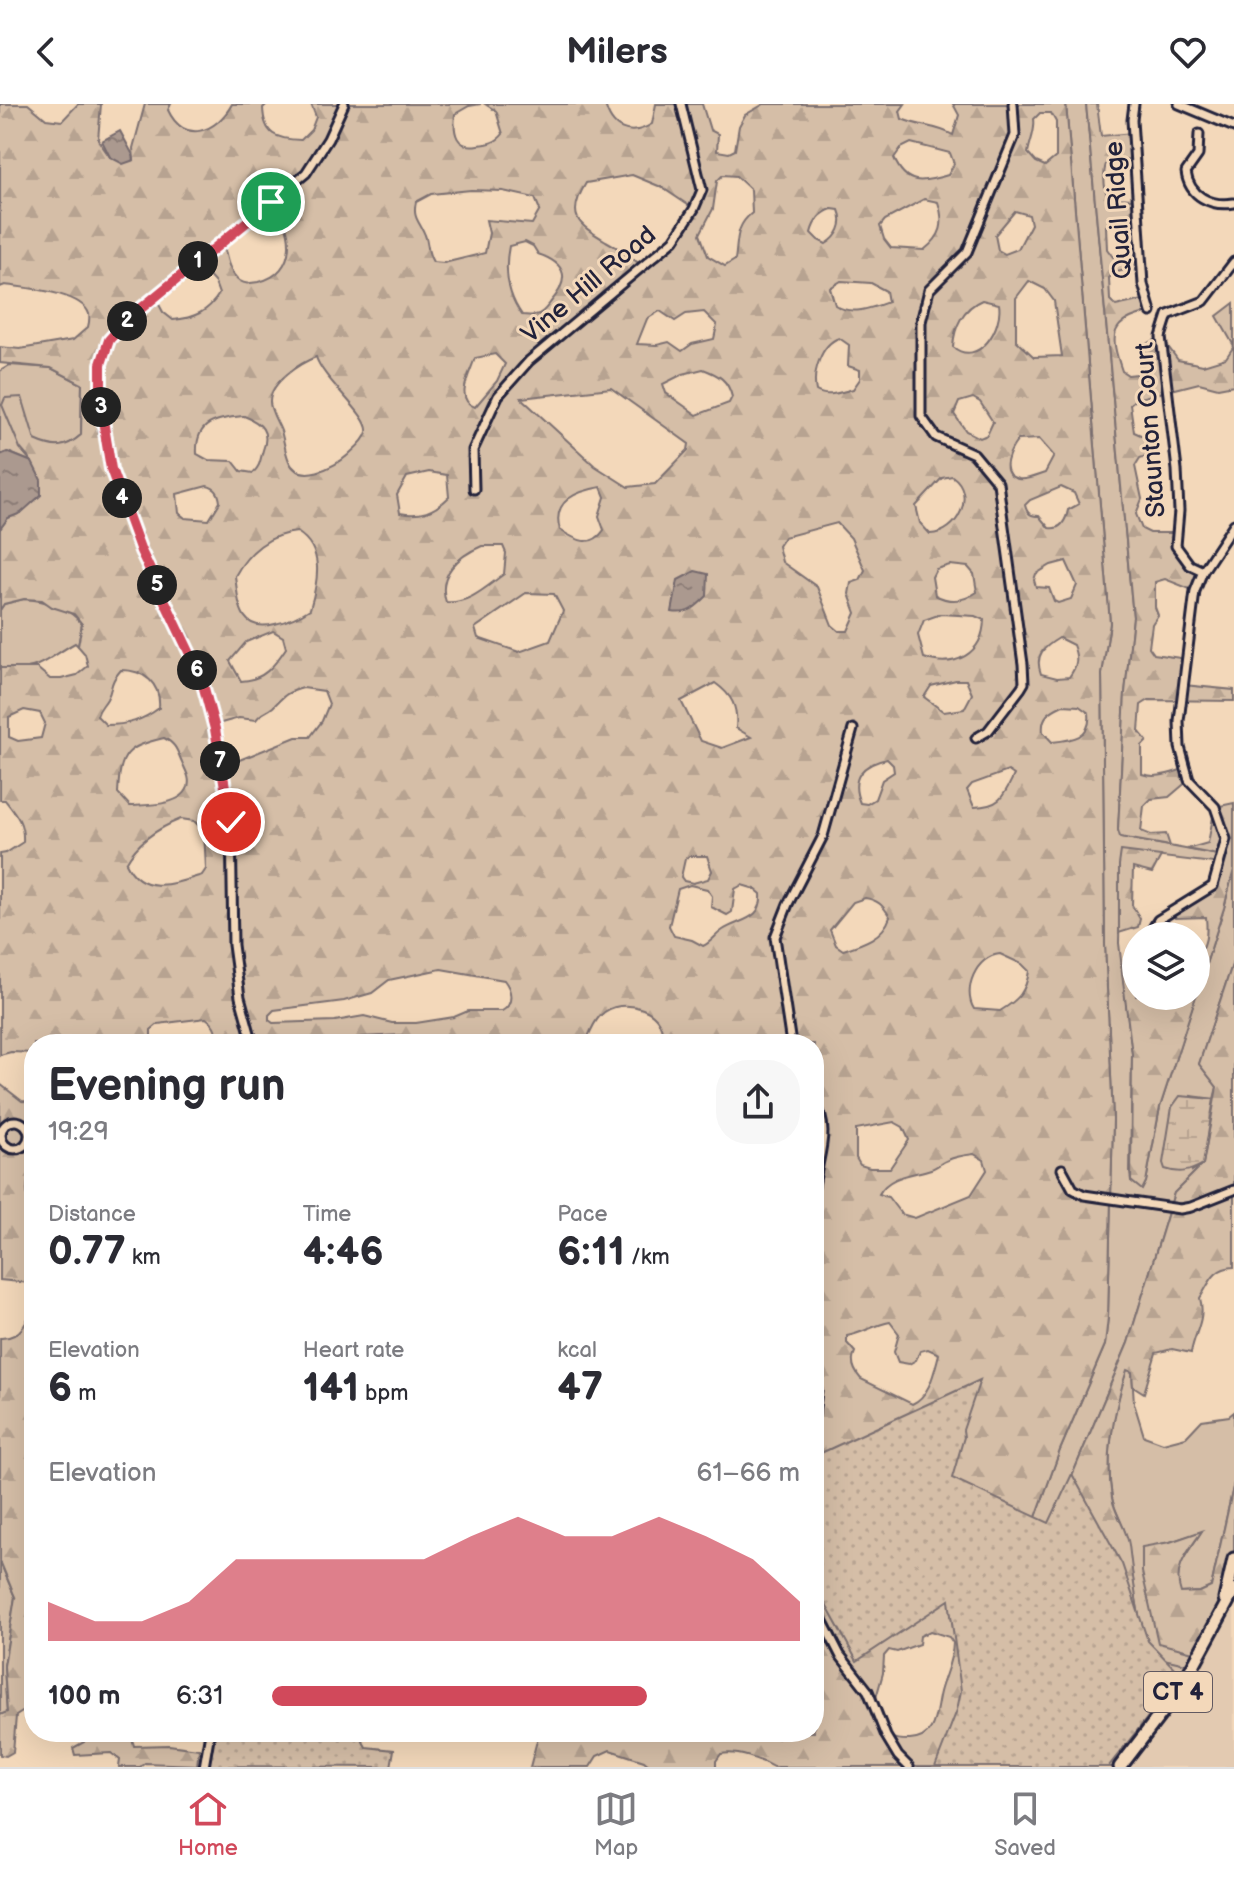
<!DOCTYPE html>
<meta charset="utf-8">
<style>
:root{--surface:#fff;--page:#f7f7f7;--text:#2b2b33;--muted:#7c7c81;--line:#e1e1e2;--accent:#d1495b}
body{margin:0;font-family:"Balsamiq Sans",sans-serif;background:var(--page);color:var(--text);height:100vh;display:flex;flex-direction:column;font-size:30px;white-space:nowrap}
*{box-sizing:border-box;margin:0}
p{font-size:26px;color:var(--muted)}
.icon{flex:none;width:44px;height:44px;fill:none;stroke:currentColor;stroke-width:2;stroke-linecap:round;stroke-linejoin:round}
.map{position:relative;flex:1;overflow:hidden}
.drawer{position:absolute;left:24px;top:930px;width:800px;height:708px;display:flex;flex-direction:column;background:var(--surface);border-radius:32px;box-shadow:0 8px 32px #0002}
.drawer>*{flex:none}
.fabs{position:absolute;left:1122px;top:818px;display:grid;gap:16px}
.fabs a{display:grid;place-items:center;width:88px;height:88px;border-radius:50%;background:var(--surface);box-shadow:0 8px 32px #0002;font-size:40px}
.pin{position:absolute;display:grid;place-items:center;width:68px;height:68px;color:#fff;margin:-34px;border:4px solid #fff;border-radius:50%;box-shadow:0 2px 8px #0007}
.km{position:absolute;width:40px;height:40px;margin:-20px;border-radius:50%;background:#222;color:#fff;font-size:22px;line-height:40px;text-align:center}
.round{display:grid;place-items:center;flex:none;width:84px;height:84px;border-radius:32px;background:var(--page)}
.head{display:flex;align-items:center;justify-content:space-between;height:136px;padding:0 24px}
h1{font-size:44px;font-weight:600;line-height:60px}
.metrics{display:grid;grid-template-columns:repeat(3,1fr);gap:12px;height:136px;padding:8px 24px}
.metrics div{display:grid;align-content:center}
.metrics b{font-size:40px;font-weight:600}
.metrics small{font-size:22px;font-weight:400}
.metrics p{font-size:22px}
.chart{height:224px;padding:16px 24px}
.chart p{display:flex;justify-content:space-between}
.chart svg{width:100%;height:144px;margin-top:8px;fill:var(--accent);opacity:.7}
ul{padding:0 24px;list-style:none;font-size:26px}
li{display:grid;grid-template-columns:128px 96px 1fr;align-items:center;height:60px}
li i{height:20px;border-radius:10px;background:var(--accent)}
header{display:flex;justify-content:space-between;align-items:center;height:104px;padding:0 24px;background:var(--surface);font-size:36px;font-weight:600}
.tabs{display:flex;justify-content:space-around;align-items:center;height:112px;border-top:2px solid var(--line);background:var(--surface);font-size:22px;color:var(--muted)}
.tabs a{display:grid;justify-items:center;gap:4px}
.tabs .selected{color:var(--accent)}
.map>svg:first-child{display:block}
.built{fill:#e3cab1}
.grass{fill:#d5bea7;stroke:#7c7071;stroke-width:2}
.forest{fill:url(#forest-firs);stroke:#7c7071;stroke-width:2;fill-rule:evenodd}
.wetland{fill:url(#wetland-marsh);stroke:#7c7071;stroke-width:2}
.park{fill:url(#park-dots);stroke:#7c7071;stroke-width:2}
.water{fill:url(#water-ripples);stroke:#74696d;stroke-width:2}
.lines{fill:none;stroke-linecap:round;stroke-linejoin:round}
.minor-casing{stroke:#22223b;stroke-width:13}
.primary-casing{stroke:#22223b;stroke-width:17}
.minor{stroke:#f3d8ba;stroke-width:7}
.primary{stroke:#f3d8ba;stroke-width:11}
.route-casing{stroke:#fff;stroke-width:16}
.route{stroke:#d1495b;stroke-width:10}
.labels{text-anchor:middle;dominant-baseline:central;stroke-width:6;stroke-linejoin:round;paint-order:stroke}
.shield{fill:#f3d8ba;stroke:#615961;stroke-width:2}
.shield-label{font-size:24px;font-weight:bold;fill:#22223b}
.street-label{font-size:26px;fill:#22223b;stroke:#f3d8ba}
</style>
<header><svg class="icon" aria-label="back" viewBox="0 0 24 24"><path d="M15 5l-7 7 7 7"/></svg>Milers<svg class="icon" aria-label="heart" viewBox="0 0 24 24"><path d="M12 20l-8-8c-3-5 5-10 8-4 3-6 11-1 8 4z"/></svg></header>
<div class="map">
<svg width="1234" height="1663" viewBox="0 0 1234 1663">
<defs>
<pattern id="forest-firs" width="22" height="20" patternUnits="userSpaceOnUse" patternTransform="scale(2)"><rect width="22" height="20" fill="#d5bea7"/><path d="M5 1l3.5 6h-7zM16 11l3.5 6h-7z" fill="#b7a391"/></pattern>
<pattern id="wetland-marsh" width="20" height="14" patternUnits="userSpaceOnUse" patternTransform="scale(2)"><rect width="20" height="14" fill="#d5bea7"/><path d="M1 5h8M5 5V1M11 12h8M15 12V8" fill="none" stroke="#b7a391"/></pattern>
<pattern id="park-dots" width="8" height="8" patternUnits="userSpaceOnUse" patternTransform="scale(2)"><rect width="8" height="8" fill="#d5bea7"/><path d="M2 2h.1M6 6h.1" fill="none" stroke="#b7a391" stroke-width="1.8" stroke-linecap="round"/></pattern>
<pattern id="water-ripples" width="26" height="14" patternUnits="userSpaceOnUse" patternTransform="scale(2)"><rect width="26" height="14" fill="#ab998f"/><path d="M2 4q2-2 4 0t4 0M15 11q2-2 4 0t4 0" fill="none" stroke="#8b7c76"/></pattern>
</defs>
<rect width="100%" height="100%" fill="#f3d8ba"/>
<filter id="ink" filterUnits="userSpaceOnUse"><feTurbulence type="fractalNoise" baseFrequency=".0125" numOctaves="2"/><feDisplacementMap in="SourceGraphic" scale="16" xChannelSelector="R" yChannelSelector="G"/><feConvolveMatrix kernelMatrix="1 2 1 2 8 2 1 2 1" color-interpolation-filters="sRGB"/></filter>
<g filter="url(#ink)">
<polygon class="built" points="1234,1486 1234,1663 1120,1663"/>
<g class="grass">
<polygon points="1066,0 1086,0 1133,513 1125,589 1118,726 1121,733 1223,752 1221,760 1121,748 1119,839 1132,950 1130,1069 1131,1077 1142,1085 1146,1078 1160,1003 1224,804 1234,765 1234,855 1199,960 1217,983 1214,995 1191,992 1192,1067 1203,1060 1174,1089 1128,1239 1039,1450 1043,1663 1021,1455 1060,1346 1105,1241 1108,1213 1113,1015 1105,841 1102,570 1110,519"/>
<path d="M10 261 51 264 82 280 81 331C65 345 55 345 35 337L20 344 32 358 8 348 0 351V267Z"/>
<path d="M24 495C44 496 70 504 82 520L78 542 75 539C46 555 37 570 0 564V506L4 500Z"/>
<path d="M1127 1265 1132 1268 1134 1299 1144 1332 1163 1339 1186 1333 1202 1316 1229 1312 1234 1308V1379L1211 1483 1200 1488 1180 1489C1172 1461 1188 1450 1201 1428L1170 1438 1142 1444 1201 1550 1194 1562 1146 1552C1139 1515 1133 1478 1128 1441 1127 1425 1115 1410 1112 1394 1105 1352 1114 1305 1127 1265Z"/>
<polygon points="0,1458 15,1493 4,1562 7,1609 0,1611"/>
</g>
<g class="forest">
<path d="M0 0H28L46 15 62 17 78 0H101L98 36 110 53 134 56 133 44 145 0H171L168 6C184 41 217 28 232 0H267L263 4C264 31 276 35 301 36L311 26 316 13 311 0H481L469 2 455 10C453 29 456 45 478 41 488 40 496 39 503 30L496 7 485 0H605C611 25 629 34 652 20L656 0H702L710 26 718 30 717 47 729 49 735 46 739 22 745 11 764 0H905L900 7 902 15C920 23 936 21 953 31L959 11 953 0H1066L1110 519 1102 570 1105 841 1113 1015 1108 1213 1105 1241 1060 1346 1021 1455 1043 1663H773C759 1655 738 1647 721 1650L716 1657V1663H651L644 1657 610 1646 597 1652 590 1663H530L539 1629 541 1628H757L778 1635 788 1628H814V940H660C673 907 621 889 600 912 593 919 589 931 585 940H412L402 931 362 933 340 940H217C217 929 216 921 206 914L158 920 151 926V940H34V949L11 948 0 951V750L6 749 23 738C24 719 17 711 5 696H0V564H37L50 575H61L77 571 88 562 85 550 78 542 82 520 74 510 52 503 42 496 24 495 4 500 0 506V425L8 414 21 409 32 358 20 344 2 301 5 294 22 293 35 336C55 345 65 345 81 331L82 280 51 264 0 259V243L20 245 73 236 88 223C89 219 90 215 89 210 82 188 25 184 5 181L0 183ZM1040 9H1051L1056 18V53L1045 62 1036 58 1028 49C1030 37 1036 26 1034 15ZM911 39 950 49 954 60 948 71C922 79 906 82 894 54L901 44ZM632 71 661 83 694 105 674 136 643 162C631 154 619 144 606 137 577 120 566 112 586 79ZM723 71 736 72 751 86 752 109C735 122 738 137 735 156L725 162 708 152 700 130 713 105 717 77ZM471 86 503 87 535 94 540 106 532 120 486 116 489 129 485 149 444 159 433 158C426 146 429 140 425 131 420 118 412 114 416 98L431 90ZM924 95 938 98C945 120 942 132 924 146L891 144 884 135 880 122 885 116ZM271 98C295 122 299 169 258 178 251 179 246 181 240 177 228 169 226 150 223 137ZM832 105 839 106C845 120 838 133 826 140L818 136 811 129C814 117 820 109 832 105ZM1015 107 1029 111 1031 120 1018 145 1005 150 998 146 995 131ZM525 138 533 142 538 150C568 160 570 176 550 199 546 204 542 210 535 211 533 212 525 211 522 211 507 190 504 167 509 142ZM197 159 215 179 219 190C208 208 194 214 173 216L163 208 155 193ZM841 177 871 179 886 187 888 198C872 204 851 212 835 201L830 184ZM1029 177 1045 185 1054 197 1062 252 1034 253 1016 236V194ZM982 196 999 200C1003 223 979 264 953 243 954 223 963 204 982 196ZM660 207 675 217 686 210 704 208 717 221 714 235 692 240 682 247 669 238 657 241 637 240 647 215ZM839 234 849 241 848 262 860 266V275L853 285C841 288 827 294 816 287 812 269 821 240 839 234ZM495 250 505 260 497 277 475 303C454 296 470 269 475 254ZM316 253C323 276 370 312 367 328 365 337 354 345 348 351 335 363 299 381 289 357 285 348 284 337 281 327 278 319 270 307 270 298 270 278 300 259 316 253ZM703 265C719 271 728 276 732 293L729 299 697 311 666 289 663 280 683 270ZM611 284 689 340 688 346 655 380 628 383 595 362 521 294ZM973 294 980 298 993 318 987 331 980 334 966 327 954 310 959 298ZM244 312C262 319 270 328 263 346 260 356 261 361 253 369L241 367 233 357 208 356 197 350C195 317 217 315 244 312ZM1039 335 1054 352 1045 369C1038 371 1026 377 1018 375 997 370 1010 346 1018 336ZM429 368 447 371 449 393C434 408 420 413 400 409L397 391 407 373ZM952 372C977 389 958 430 930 430L920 419 916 402 942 374ZM207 382C216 384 219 389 220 398L209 416 185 414 179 409 177 390ZM601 383 605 393 599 412 604 426C591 445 576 436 560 426 551 396 578 387 601 383ZM1061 383 1074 389 1079 400 1068 406C1066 416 1061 426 1049 424L1039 412C1031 412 1027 410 1025 401L1030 396ZM837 419 851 434 865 466 860 476 851 479 849 490 856 509 848 527H839L832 521 817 483 782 458 778 442 784 433ZM297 428C325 445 318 478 310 505 298 513 289 517 275 520 239 529 239 500 235 472 248 448 269 430 297 428ZM482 442H503L506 449 504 470C486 483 469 500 446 498 437 471 458 452 482 442ZM1066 457 1077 481 1071 495 1058 499 1054 497 1049 484 1036 483 1034 476 1036 470 1051 461ZM950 461 968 463 974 470 977 488C963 498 950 499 935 491L932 473 936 465ZM526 489 554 490 563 507 550 537 519 548 478 534 475 524ZM941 510 975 512 984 516C983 550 955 565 924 554L918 531 924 516ZM273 527 283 533 286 544C274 562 264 576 241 577L230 557 246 538ZM1059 534 1073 541C1078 554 1078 561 1069 573L1057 574 1041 570C1034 551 1044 543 1059 534ZM121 566C145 566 161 580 159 604 142 617 127 621 106 621L97 612C99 604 103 602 107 595 114 582 108 581 121 566ZM956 576H966L972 590 964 605 944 608 924 593 931 582ZM715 579C732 591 738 603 736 624L751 633 722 644 701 637 681 597ZM303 584 324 587 329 600 322 617 310 633H296L222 663 214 621 239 614 256 616C261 608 266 609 273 603 285 591 285 589 303 584ZM1063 601 1079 602 1089 609C1092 634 1072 636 1052 638L1043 628C1041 612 1050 607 1063 601ZM24 606 40 609 45 619 41 634 18 637 9 633V613ZM164 634C176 640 177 647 182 658 185 666 191 674 188 683 181 702 147 701 130 702L118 689C120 649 126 643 164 634ZM887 655 893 661 894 668 882 676 875 695 867 700 860 699C849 673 863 660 887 655ZM1008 667 1014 671C1003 694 1000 702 974 703L967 686 972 680ZM181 715 194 717 204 727 206 765 202 771C173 780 142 792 126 759 138 737 158 724 181 715ZM689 752H707L712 767 708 775 693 779 684 777 681 773 685 755ZM690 781 707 785 712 792 711 803 727 811 732 808 735 785 742 781 755 785 761 790C763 816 740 815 723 826 715 831 712 838 703 842L692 836 674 832 669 822 678 785ZM865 794C878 796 883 801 890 813 883 834 862 840 843 846L836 841 830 826 853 798ZM1000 850 1022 860 1029 867C1026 888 1018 896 1000 907L974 905C962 886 976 852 1000 850ZM441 865 504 876C512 886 514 900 502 907H468L454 913 416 919H392L364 912 335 917 273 919 269 916V911L274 906 344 897 372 889 389 876ZM894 1018 903 1023 909 1036 890 1064H870L860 1061 856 1054V1025ZM974 1050 984 1056 987 1066 971 1091 915 1114 901 1110 888 1093 879 1090C889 1071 913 1071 931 1065 937 1063 942 1058 948 1056 956 1052 966 1051 974 1050ZM890 1218 899 1230 894 1248 898 1258 909 1260 916 1256 920 1247 928 1245 939 1250C934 1268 930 1292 912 1300L861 1275C854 1267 850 1258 855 1248L847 1239V1232C863 1229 874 1221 890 1218ZM930 1527 949 1533 953 1539C953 1556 944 1572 940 1588 935 1608 937 1635 910 1636 900 1636 895 1636 886 1631L876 1605V1594L883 1569 884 1552 889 1546 897 1548 919 1540 920 1532Z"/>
<path d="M1086 0H1097L1101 32 1132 29 1134 55 1108 56C1102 65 1104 85 1108 94L1137 95 1139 119 1120 117 1106 122 1107 145 1113 153 1141 152 1142 167C1129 166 1119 164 1109 174L1110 196 1116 202 1148 195 1150 208C1110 217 1109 230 1122 267L1128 271 1137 270 1147 240 1161 233 1178 256 1203 261 1226 254 1234 242 1217 212 1234 199V281L1218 284 1199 279 1136 295 1130 300 1134 328 1154 337V349L1140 354 1135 362 1142 395 1136 410 1142 425 1150 429H1177C1176 448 1187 459 1203 467L1195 487 1165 475 1155 478V503L1158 511 1152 520 1149 543 1154 550 1187 555 1184 581 1234 586V597L1149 596 1141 601 1139 627 1147 637 1142 642V670C1156 675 1170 669 1184 665L1189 676 1169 693 1151 695 1144 702 1141 727 1151 731 1166 730 1170 742 1120 733 1118 726 1125 589 1133 513Z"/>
<path d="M1234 699V765L1224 804 1196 891C1196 882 1193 867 1197 858 1205 839 1208 836 1206 813L1175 814 1173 806 1213 782 1223 752 1187 745 1208 739 1215 703Z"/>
<polygon points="1121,747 1161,752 1152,769 1133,764 1132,801 1140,815 1138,823 1119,829 1119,761"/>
<path d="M1234 855V1163C1213 1164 1210 1178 1200 1194 1206 1216 1194 1229 1191 1249L1172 1245 1156 1249 1144 1289 1133 1282 1132 1268 1127 1266C1114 1306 1105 1353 1112 1394 1115 1411 1127 1425 1129 1441 1133 1478 1139 1515 1146 1551L1194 1562 1120 1663H1053L1039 1450 1128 1239 1174 1089 1203 1060 1217 983 1199 960Z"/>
<polygon points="1136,860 1136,892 1196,892 1160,1003 1146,1078 1142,1086 1131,1077 1132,950 1121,861"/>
<path d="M0 980 22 997 34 998V1068C23 1079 27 1093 31 1108L34 1109V1188L30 1179 0 1176Z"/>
<path d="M34 1197V1606L27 1605 16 1612 13 1648 6 1652 0 1651V1611L7 1608 4 1562 15 1493 0 1457V1234C22 1235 29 1215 34 1197Z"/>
<path d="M1234 1379V1455L1223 1504 1201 1550 1158 1539 1142 1468V1443L1170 1438 1202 1427C1188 1448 1172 1464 1181 1489L1200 1488 1211 1483Z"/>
<polygon points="88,1628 130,1628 134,1642 169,1641 199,1645 197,1661 145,1659 140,1663 119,1663 120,1656 111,1649 75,1651 73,1644 84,1638"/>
</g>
<path class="wetland" d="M1180 992 1214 995 1203 1060C1189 1068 1180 1070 1165 1065L1163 1059 1172 1003Z"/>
<g class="park">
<polygon points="980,1276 963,1326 964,1333 952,1374 1049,1419 1072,1370 1122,1460 1148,1537 1177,1567 1151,1609 1108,1663 935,1663 957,1606 961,1587 949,1496 857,1557 816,1483 821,1349"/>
<polygon points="213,1628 362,1628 361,1634 366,1643 394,1646 391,1663 208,1662"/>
</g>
<g class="water">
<polygon points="120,27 133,51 134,56 123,60 110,53 102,37"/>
<polygon points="7,348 32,358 41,376 41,391 21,409 8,414 0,425 0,351"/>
<path d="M695 467 708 470 707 492C696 503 688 511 672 508L678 476Z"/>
</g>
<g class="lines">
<defs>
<g id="minor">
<polyline points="1134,0 1132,16 1143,180 1151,208"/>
<polyline points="1179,0 1234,23"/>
<path d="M1199 30 1198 51 1186 68C1189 92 1211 103 1234 99"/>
<polyline points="474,385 473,346 498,292 529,257 674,136 694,105 702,86 681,0"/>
<polyline points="1203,467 1190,461 1176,442 1179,407 1177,366 1161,233 1168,211 1204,197 1234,158"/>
<polyline points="976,634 988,627 1021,584 1024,579 1023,560 998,379 974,350 936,333 921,312 921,218 929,186 967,148 1015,31 1013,0"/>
<polyline points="1148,832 1158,816 1213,782 1226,735 1215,703 1189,676 1180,643 1179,617 1195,487 1203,467 1234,420"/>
<polyline points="253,940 240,893 233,841 231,718 215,625 201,573 141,447 111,365 101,304 101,260 109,236 127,216 306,69 328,35 344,0"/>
<polyline points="791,940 775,833 788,800 823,732 853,625"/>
<path d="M814 997C832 1026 818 1051 814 1083"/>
<circle cx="15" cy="1031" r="14"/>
<polyline points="1062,1065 1073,1085 1084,1091 1180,1105 1191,1103 1234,1086"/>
<polyline points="814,1267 817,1286 814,1311"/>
<polyline points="814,1384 814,1388"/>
<polyline points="814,1500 840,1551 868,1587 886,1632 898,1652 909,1663"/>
<polyline points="204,1663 210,1628"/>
</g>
<g id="primary">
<polyline points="1225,1495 1234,1455"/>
<polyline points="1120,1663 1182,1582 1234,1486"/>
</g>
</defs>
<use href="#minor" class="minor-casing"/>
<use href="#primary" class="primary-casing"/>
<use href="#minor" class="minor"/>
<use href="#primary" class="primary"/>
</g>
</g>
<g class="lines" filter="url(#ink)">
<defs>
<polyline id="route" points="231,718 215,625 201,573 141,447 111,365 101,304 101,260 109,236 127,216 271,98"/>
</defs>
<use href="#route" class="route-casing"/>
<use href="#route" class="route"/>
</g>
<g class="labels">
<rect class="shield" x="1144" y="1568" width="68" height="40" rx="6"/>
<g class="shield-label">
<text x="1178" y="1588">CT 4</text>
</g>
<g class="street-label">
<text transform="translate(1119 106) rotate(-94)">Quail Ridge</text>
<text transform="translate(589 181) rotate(-40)">Vine Hill Road</text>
<text transform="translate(1151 326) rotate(-94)">Staunton Court</text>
</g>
</g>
</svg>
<div class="fabs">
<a><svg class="icon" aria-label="layers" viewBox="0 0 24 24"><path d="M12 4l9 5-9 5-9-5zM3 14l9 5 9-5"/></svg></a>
</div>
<div class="pin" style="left:271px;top:98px;background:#1e9e55"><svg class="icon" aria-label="arrive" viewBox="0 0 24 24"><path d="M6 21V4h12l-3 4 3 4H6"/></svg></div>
<div class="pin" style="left:231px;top:718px;background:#d93025"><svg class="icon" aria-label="check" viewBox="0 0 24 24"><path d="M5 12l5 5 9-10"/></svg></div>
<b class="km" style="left:198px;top:157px">1</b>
<b class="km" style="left:127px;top:217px">2</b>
<b class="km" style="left:101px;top:303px">3</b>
<b class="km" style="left:122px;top:394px">4</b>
<b class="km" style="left:157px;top:481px">5</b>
<b class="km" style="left:197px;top:566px">6</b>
<b class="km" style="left:220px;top:657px">7</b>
<section class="drawer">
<div class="head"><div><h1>Evening run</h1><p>19:29</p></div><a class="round"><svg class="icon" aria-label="share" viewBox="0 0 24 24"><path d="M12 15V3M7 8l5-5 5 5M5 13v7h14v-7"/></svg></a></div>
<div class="metrics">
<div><p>Distance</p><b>0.77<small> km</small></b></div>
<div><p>Time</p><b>4:46</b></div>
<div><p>Pace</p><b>6:11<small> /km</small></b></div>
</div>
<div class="metrics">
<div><p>Elevation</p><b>6<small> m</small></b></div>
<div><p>Heart rate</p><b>141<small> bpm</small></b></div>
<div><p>kcal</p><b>47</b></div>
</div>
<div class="chart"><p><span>Elevation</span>61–66 m</p>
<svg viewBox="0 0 160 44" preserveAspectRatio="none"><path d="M0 44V32L10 38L20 38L30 32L40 19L50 19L60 19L70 19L80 19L90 12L100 6L110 12L120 12L130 6L140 12L150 19L160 32V44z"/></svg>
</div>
<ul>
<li><b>100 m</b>6:31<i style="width:71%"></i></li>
</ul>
</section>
</div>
<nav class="tabs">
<a class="selected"><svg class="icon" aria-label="home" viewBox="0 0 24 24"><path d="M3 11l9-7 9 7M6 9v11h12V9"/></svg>Home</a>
<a><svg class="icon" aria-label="map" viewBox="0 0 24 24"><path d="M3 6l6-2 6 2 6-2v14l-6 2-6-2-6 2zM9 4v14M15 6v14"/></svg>Map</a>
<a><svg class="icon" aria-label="saved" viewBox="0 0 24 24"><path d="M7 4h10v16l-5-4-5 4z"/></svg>Saved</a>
</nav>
